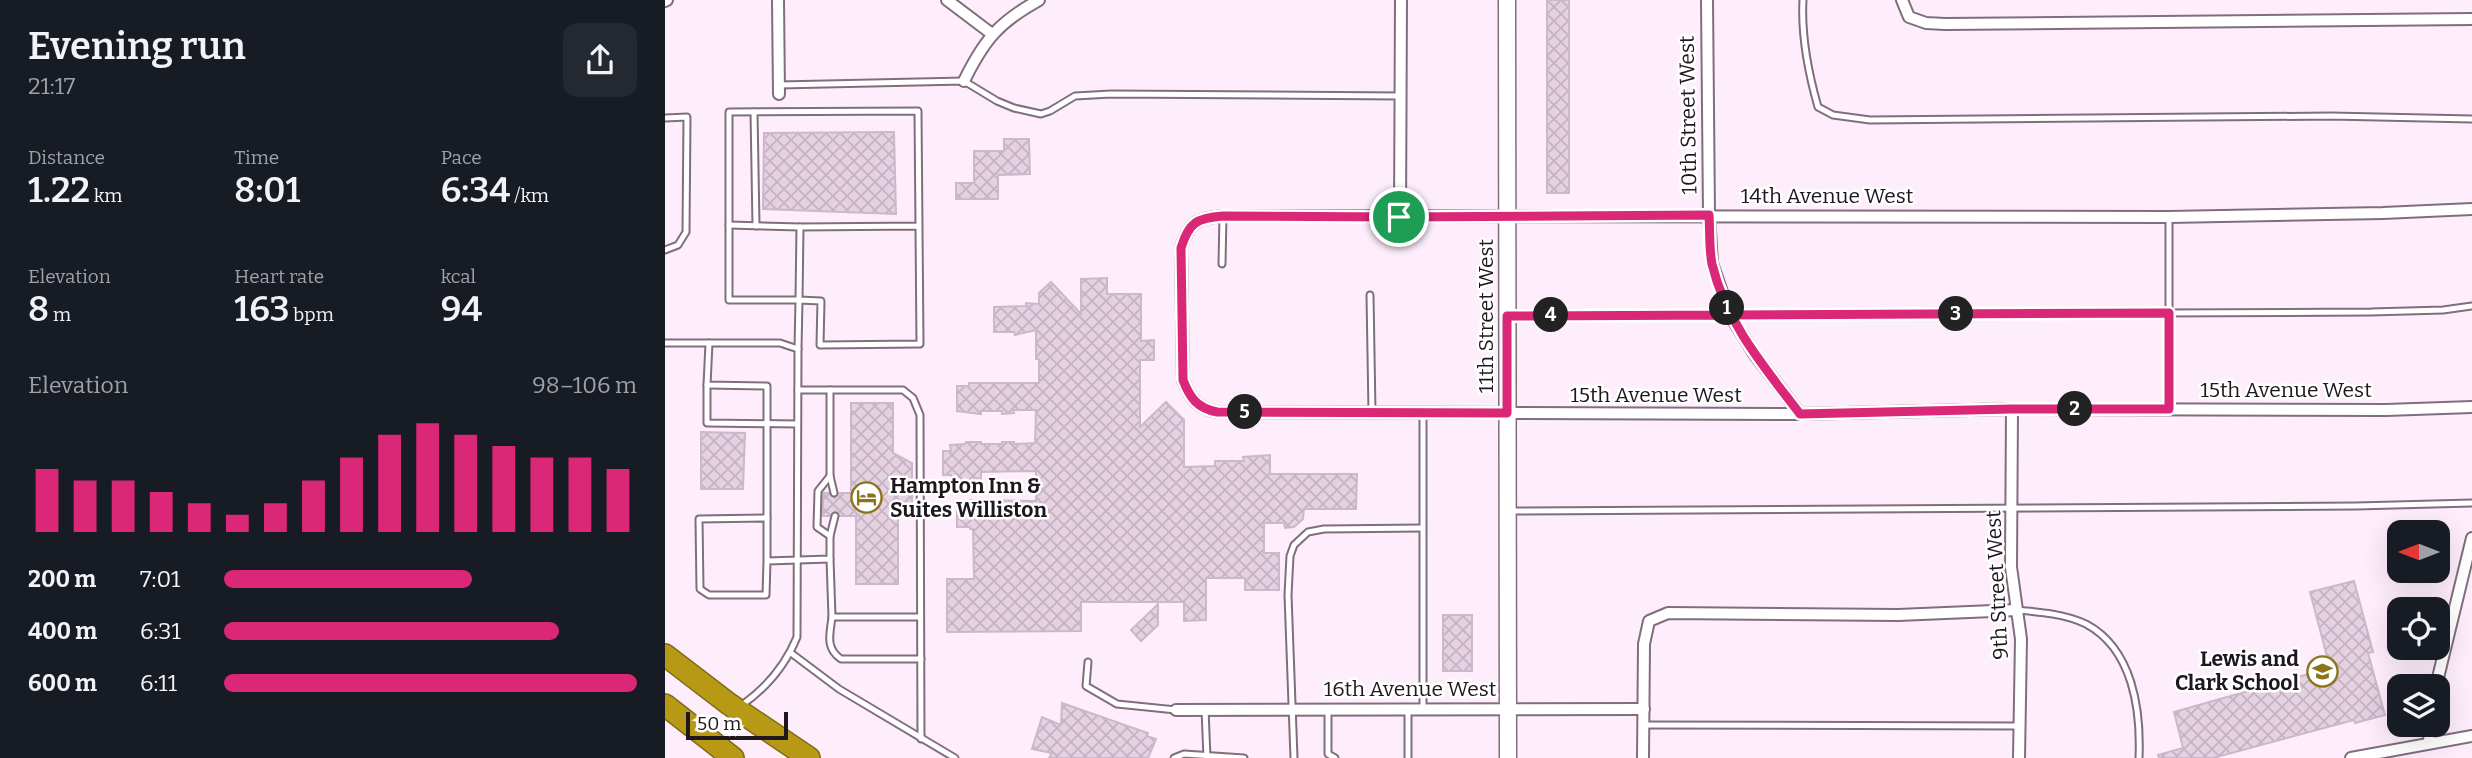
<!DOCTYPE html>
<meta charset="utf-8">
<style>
:root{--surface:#171b24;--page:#242831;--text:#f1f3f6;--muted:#9ea1a6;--accent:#db2777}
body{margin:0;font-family:Bitter,serif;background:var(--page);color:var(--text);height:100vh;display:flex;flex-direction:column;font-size:26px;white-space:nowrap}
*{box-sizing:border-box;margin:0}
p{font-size:23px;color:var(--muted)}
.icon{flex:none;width:38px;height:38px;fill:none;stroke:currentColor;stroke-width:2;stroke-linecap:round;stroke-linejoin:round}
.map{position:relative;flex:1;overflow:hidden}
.sheet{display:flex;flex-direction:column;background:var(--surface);width:665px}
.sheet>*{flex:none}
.needle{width:46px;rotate:270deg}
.controls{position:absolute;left:1722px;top:520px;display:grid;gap:14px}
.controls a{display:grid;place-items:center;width:63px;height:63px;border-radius:14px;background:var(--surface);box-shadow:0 7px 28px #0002;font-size:35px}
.scale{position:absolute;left:21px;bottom:18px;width:102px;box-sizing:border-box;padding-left:7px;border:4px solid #1e171d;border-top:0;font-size:19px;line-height:24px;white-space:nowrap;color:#1e171d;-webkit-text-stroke:5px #fff;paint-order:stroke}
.pin{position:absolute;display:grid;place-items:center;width:60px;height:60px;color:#fff;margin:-30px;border:4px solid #fff;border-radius:50%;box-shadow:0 2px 7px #0007}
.km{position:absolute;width:35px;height:35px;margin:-18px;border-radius:50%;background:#222;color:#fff;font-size:19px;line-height:35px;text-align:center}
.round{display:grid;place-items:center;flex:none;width:74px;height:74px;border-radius:14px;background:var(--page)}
.summary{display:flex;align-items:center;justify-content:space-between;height:119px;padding:0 28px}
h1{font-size:38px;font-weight:600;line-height:52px}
.metrics{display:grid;grid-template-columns:repeat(3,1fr);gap:10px;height:119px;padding:7px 28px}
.metrics div{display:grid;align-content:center}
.metrics b{font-size:35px;font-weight:600}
.metrics small{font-size:19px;font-weight:400}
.metrics p{font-size:19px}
.chart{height:196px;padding:14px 28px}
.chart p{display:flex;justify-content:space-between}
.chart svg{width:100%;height:126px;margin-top:7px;stroke:var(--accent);stroke-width:6}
ul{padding:0 28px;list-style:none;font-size:23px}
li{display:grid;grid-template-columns:112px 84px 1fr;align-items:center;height:52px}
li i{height:18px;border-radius:9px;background:var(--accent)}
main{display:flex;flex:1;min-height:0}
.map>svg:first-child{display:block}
.building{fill:url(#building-cross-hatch);stroke:#cbb8c9;stroke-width:2}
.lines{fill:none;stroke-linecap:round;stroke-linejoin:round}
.lane-casing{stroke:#806e7e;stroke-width:9}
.street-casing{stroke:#806e7e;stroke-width:14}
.secondary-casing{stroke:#806e7e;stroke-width:19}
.highway-casing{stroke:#816c18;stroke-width:24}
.lane{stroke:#fff;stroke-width:5}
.street{stroke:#fff;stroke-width:10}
.secondary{stroke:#fff;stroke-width:16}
.highway{stroke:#b79916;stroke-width:21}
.route-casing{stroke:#fff;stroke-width:14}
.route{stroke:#db2777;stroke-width:9}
.labels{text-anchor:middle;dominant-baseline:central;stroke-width:5;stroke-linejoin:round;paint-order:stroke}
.street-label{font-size:21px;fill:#1e171d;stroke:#fff}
.poi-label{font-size:21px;font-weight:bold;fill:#1e171d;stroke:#fff;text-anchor:start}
</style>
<main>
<section class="sheet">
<div class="summary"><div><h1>Evening run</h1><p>21:17</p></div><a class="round"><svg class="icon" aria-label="share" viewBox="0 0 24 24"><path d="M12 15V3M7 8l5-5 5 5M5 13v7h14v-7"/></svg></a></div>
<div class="metrics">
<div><p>Distance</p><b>1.22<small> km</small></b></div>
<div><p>Time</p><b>8:01</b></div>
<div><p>Pace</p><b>6:34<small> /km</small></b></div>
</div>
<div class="metrics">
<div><p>Elevation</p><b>8<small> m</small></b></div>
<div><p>Heart rate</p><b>163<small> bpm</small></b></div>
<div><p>kcal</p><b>94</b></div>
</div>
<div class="chart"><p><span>Elevation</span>98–106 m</p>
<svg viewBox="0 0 160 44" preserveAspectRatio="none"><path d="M5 44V22M15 44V26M25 44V26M35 44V30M45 44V34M55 44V38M65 44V34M75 44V26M85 44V18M95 44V10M105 44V6M115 44V10M125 44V14M135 44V18M145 44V18M155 44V22"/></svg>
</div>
<ul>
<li><b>200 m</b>7:01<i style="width:60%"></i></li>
<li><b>400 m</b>6:31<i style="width:81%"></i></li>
<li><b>600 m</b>6:11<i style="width:100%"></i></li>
</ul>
</section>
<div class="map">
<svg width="1807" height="758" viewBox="0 0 1807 758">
<defs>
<pattern id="building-cross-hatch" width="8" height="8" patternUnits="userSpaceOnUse" patternTransform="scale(1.75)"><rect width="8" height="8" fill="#e5d1e2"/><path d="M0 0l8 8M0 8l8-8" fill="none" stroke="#c4b3c1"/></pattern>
</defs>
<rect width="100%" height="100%" fill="#feeefc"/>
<g class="building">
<rect x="882" y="0" width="22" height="193"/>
<polygon points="229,132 231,214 98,209 99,133"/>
<polygon points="339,139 364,139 365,174 333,175 333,199 291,199 291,183 309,183 309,151 339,151"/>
<polygon points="442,278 442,294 476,294 476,341 489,340 489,360 475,360 475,427 501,402 519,420 519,467 550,466 550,461 579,461 578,457 605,455 605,474 692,474 691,509 639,509 638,519 629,527 620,528 619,523 599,523 599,553 614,553 614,590 580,590 580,578 541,578 541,620 519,621 519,602 416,602 416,631 282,632 282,579 309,579 308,529 305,529 305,527 292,527 292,502 305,503 305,500 371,501 371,471 316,472 316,479 309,478 309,481 286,480 286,475 278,475 278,451 286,451 285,445 300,444 301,442 316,442 316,444 337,444 337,442 349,442 349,444 370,443 371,410 348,410 349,413 337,414 337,411 316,411 316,414 292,411 292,386 304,386 304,383 374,383 374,359 371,359 371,330 350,335 349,332 329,332 329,307 361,306 361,303 374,304 374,293 386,282 416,314 416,279"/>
<polygon points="186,403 228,403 228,453 247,463 247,502 233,510 233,584 191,584 191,516 175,516 171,511 165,516 158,516 158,493 164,493 170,498 174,493 186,493"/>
<polygon points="36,432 80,433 78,489 36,489"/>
<polygon points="1689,581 1708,652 1703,653 1720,715 1690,723 1689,720 1548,758 1494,758 1493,755 1518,748 1509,712 1665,668 1645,592"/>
<polygon points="493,604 493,625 476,641 466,630"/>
<rect x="778" y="615" width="29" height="56"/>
<polygon points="397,703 483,733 482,736 491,739 483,758 384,758 387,753 367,749 377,717 396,725"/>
</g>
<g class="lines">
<defs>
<g id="lane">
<path d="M1138 0C1136 36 1143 72 1153 107L1168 115 1205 120 1666 116 1807 119"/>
<polyline points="114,85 299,81 332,101 349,108 376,114 385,111 410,96 446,94 735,96"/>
<polyline points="89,112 91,226"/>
<polyline points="0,118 22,117 21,232 13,245 0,250"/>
<polyline points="64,225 135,227"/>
<polyline points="557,264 558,216"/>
<polyline points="705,295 707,412"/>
<polyline points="845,316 1706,312 1778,310 1807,306"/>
<path d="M0 343H115L133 349 132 637C121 664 101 688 77 705"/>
<polyline points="44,343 42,385 102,386 102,518"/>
<polyline points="133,349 134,300 64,300 64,112 253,111 255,344 155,345 156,301 134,300 135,227 254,226"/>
<polyline points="42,385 42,423 132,424"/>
<polyline points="133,390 238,390 248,398 255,415 256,739"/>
<polyline points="165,390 165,476 169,493"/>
<polyline points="1504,409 1504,217"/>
<polyline points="758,413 758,708"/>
<polyline points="165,476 153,491 152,527 165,536"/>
<polyline points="844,511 1691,506 1807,503"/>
<polyline points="165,559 167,617 255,617"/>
<polyline points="102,561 102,518 34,519 35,589 44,595 101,595 102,561 165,559 165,536 170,516"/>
<path d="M1352 610C1375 612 1400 614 1421 624 1468 649 1476 710 1474 758"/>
<path d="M167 617C165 634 160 648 176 659H256"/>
<polyline points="126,653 174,689 290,758"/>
<polyline points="423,662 421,686 452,704 511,710"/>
<polyline points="540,709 542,758"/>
<polyline points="743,709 743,758"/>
<polyline points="663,711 663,754 670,758"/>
<polyline points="979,725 1354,726"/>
<polyline points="509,758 519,754 579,758"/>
<polyline points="629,758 623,595 625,556 629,545 643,532 659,529 757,528"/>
</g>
<g id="street">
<polyline points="113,0 114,94"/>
<polyline points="282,0 327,34"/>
<polyline points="1042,0 1044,215 1047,263 1065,315 1090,355 1135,414"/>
<polyline points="1237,0 1244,17 1261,23 1280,24 1807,19"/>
<polyline points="0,1 2,0"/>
<path d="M299 81C319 40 334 22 374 0"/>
<path d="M1807 209 1718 213 1504 217 558 216C532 218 524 222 516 248L518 380C525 398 532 408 552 412L1135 414 1347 409 1721 410 1807 407"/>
<polyline points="735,217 736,0"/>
<polyline points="1347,409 1346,567 1356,639 1354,758"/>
<polyline points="1771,686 1807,538"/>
<polyline points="511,710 979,709"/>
<polyline points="1764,743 1765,724"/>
<polyline points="978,758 979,644 984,621 1003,613 1233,615 1352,610"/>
<polyline points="1686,758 1807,736"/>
</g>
<polyline id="secondary" points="842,0 843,758"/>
<g id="highway">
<polyline points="0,655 64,704 144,758"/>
<polyline points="0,705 68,758"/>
</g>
</defs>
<use href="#lane" class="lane-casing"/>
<use href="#street" class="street-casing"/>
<use href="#secondary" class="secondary-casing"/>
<use href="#highway" class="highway-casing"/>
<use href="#lane" class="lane"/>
<use href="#street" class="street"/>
<use href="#secondary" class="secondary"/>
<use href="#highway" class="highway"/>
</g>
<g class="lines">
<defs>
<path id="route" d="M734 217 1044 215C1045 231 1044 249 1047 264 1061 323 1100 368 1135 414L1347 409H1504V313C1284 314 1063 315 842 316V413L552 412C532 408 525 398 518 380L516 248C524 222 532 218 558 216L734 217"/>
</defs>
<use href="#route" class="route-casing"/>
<use href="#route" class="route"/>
</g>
<defs>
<symbol id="hotel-ring" viewBox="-11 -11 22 22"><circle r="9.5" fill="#fff" stroke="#8c7418" stroke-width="1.5"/><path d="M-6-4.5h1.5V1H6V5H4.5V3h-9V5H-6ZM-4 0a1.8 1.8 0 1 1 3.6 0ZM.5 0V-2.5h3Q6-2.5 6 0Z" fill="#8c7418"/></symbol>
<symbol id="school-ring" viewBox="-11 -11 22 22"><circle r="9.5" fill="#fff" stroke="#8c7418" stroke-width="1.5"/><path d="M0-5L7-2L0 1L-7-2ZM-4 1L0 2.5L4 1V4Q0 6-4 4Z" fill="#8c7418"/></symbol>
</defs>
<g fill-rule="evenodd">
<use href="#hotel-ring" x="184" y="480" width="35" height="35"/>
<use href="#school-ring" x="1640" y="654" width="35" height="35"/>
</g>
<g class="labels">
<g class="street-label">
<text transform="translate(1023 115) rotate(-91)">10th Street West</text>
<text x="1162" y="196">14th Avenue West</text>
<text transform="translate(821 316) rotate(-90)">11th Street West</text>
<text x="1621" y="390">15th Avenue West</text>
<text x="991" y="395">15th Avenue West</text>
<text transform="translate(1332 585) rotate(-93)">9th Street West</text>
<text x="745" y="689">16th Avenue West</text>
</g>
<g class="poi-label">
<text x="225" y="486">Hampton Inn &amp;<tspan x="225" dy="24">Suites Williston</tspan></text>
<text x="1634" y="659" text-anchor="end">Lewis and<tspan x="1634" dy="24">Clark School</tspan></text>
</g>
</g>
</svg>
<div class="controls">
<a><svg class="needle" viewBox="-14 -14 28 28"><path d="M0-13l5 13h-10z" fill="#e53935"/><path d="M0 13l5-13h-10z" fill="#9ea1a6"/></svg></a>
<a><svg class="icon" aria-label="locate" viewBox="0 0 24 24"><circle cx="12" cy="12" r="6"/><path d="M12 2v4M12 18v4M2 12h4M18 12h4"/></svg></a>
<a><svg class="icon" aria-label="layers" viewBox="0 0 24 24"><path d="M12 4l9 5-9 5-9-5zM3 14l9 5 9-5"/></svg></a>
</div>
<div class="scale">50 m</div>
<div class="pin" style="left:734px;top:217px;background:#1e9e55"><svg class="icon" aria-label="arrive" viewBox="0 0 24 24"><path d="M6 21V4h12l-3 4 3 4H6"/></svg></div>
<b class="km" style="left:1062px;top:308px">1</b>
<b class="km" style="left:1410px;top:409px">2</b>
<b class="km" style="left:1291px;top:314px">3</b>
<b class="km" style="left:886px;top:315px">4</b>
<b class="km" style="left:580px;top:412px">5</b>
</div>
</main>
